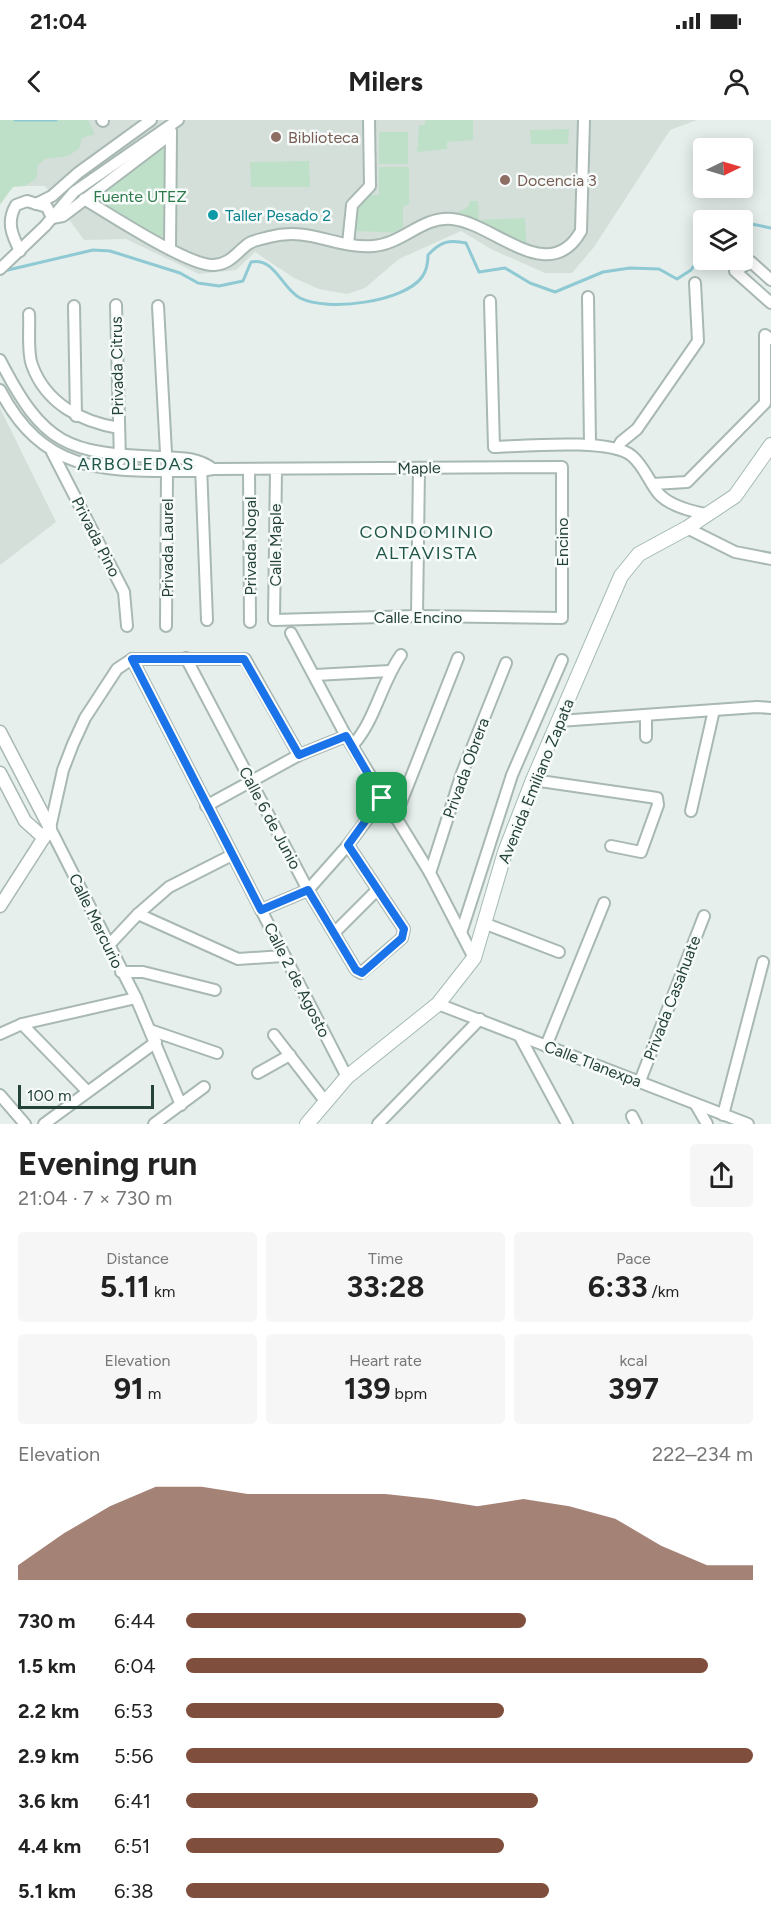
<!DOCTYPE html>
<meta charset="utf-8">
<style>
:root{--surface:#fff;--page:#f6f6f6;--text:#222;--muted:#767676;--accent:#804e3d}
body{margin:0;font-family:Figtree,sans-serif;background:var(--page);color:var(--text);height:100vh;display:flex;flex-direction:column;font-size:22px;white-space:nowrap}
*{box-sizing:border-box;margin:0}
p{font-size:20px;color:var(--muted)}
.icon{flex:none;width:33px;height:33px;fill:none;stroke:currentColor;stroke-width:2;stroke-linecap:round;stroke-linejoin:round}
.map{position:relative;height:1004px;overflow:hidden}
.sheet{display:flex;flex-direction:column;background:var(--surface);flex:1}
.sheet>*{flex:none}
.needle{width:39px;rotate:85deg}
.fabs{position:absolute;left:693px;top:18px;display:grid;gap:12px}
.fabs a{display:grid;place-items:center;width:60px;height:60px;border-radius:6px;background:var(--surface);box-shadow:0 3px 15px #0003;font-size:30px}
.scale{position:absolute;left:18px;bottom:15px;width:136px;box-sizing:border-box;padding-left:6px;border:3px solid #24423a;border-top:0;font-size:16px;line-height:21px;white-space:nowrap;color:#24423a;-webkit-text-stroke:4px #f7fbf9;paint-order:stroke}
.pin{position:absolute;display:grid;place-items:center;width:51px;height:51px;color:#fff;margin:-26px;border-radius:12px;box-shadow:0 3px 9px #0006}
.round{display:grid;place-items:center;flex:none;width:63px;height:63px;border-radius:6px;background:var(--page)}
.headline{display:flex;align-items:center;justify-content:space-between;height:102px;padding:0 18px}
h1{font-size:33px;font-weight:700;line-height:45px}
.figures{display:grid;grid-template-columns:repeat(3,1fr);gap:9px;height:102px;padding:6px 18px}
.figures div{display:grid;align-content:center;border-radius:6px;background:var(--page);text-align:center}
.figures b{font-size:30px;font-weight:700}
.figures small{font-size:16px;font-weight:400}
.figures p{font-size:16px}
.chart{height:168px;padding:12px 18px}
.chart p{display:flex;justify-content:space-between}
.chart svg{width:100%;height:108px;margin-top:6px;fill:var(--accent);opacity:.7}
ul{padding:0 18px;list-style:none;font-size:20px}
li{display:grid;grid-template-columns:96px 72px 1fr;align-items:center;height:45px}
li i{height:15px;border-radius:8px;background:var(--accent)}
.status{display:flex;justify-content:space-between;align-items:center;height:42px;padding:0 30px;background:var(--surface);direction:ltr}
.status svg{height:16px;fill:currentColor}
header{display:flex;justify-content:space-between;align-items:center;height:78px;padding:0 18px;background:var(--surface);font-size:27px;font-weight:700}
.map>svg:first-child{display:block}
.built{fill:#d4dfda}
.green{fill:#bfe0c8}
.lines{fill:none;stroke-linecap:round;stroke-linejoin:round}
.stream{stroke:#8ec9d4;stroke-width:3}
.minor-casing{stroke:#a8b8b2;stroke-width:14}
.tertiary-casing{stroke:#a8b8b2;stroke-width:15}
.secondary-casing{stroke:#a4bbb3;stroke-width:16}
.minor{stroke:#fff;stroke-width:10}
.tertiary{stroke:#fff;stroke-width:12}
.secondary{stroke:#fff;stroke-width:14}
.route-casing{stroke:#fff;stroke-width:12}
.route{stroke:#1a73e8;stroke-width:8}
.education-dot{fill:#8d6e63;stroke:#f7fbf9;stroke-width:2}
.culture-dot{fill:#0f9aa8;stroke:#f7fbf9;stroke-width:2}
.labels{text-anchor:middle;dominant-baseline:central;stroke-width:5;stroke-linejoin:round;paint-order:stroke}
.education-label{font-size:16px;fill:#785e54;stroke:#f7fbf9;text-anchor:start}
.park-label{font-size:16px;fill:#2d7a4b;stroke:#f7fbf9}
.culture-label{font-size:16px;fill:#0d838f;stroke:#f7fbf9;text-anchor:start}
.street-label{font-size:16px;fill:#24423a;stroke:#f7fbf9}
.neighbourhood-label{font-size:18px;letter-spacing:1.5px;fill:#1f5548;stroke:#f7fbf9}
</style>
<div class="status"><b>21:04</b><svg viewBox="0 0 49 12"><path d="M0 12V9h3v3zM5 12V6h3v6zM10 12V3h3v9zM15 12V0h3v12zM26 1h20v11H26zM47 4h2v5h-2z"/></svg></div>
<header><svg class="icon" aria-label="back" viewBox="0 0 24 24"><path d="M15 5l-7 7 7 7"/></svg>Milers<svg class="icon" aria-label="person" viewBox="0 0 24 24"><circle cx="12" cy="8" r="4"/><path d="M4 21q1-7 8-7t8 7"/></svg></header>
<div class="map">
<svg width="771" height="1004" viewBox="0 0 771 1004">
<rect width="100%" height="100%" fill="#e6efeb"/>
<g class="built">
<polygon points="0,0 697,0 670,10 594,127 572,153 545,153 491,129 461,111 399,139 365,168 347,174 319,169 294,158 255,132 236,150 199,154 126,119 84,120 45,66 13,66 0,85"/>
<polygon points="0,288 56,402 0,445"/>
</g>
<g class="green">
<polygon points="0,0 88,0 95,14 82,18 79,29 68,36 45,39 38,45 36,59 25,66 13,67 0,84"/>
<polygon points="425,0 473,0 473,20 447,22 447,29 417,32 419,5 425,5"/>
<polygon points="569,9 568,24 531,24 530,10"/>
<rect x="379" y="12" width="29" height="32"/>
<polygon points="161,29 165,32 166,115 160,118 98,82 97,77"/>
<polygon points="309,41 310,67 251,67 250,42"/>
<polygon points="379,47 409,47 409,85 403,86 403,113 356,111 354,96 367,75 379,75"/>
<polygon points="470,81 478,81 479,100 525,98 527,129 456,98 456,93 468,87"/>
</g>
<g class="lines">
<g class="stream">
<polyline points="15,0 56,0"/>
<polyline points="742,102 771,108"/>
<path d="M8 150 93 130 110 131 180 153 198 163 219 166 243 161 251 142C275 137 282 169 300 178 328 192 404 182 422 157 427 150 428 143 428 135 440 122 449 119 466 123L479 152 505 148 530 163 555 172 603 152 630 148 659 149 677 159 691 150 704 131"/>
</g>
<defs>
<g id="minor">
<polyline points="102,0 103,1"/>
<path d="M84 79C109 94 190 147 214 145 230 144 236 133 248 124 253 120 263 119 269 117 310 106 336 129 373 126 403 124 422 96 452 99 494 103 549 168 581 111L584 0"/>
<polyline points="36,84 52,76 78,53 151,0"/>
<polyline points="52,98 63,96 171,14"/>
<polyline points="348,124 352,85 370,66 369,0"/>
<polyline points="170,128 171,11"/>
<path d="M20 131C12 115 6 102 16 85L27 81 47 87 52 98"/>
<polyline points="0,149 45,106 74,72 178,0"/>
<polyline points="771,160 751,142 735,151 771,183"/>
<polyline points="588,177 590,325"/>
<path d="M490 181 494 327C524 326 611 318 632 336 644 346 649 362 659 374 670 386 690 391 705 394"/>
<polyline points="116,185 120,340"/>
<polyline points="74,186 76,296"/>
<polyline points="158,186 167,351 166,506"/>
<path d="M29 194C30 209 27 231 32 245 46 284 82 302 119 308"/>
<path d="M0 240C44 326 67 333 160 337 180 338 197 337 213 349"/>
<path d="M0 270C47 360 113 350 201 351L213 349 562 347V498L417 496 274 500 276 350"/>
<polyline points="617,329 621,322 637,309 698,221 695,163"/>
<polyline points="52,332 124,472 127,506"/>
<polyline points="201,346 207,500"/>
<polyline points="249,349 250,502"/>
<polyline points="653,364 687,362 765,283 765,215 771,219"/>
<polyline points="687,408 735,432 771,439"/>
<polyline points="417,496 419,348"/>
<polyline points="291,513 346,616 430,753 474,838"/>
<polyline points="186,538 308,770 356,850 361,853 402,818 404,809 348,725"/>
<polyline points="132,539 347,957"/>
<polyline points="315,555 390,551"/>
<polyline points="559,601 757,587 771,588"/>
<polyline points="646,617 646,595"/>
<path d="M353 625C376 599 381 563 401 535"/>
<polyline points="533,660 657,678 658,685 641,732 611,726"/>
<polyline points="206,686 299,635 346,616"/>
<polyline points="691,691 714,590"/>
<polyline points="395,698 458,538"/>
<polyline points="430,753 462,653 506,543"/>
<polyline points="261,790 308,770 348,725 383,678"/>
<polyline points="138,794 238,839 283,836"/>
<polyline points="486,804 559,832"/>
<polyline points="335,812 376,771"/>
<polyline points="461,813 512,655 562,540"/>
<polyline points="108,826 138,794 169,767 232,735"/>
<polyline points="121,852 143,852 215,870"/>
<polyline points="438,884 748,1004"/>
<polyline points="22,904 87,971"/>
<polyline points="150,910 217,933"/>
<polyline points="0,914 22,904 136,878"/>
<polyline points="274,915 325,981"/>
<polyline points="519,915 567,1004"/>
<polyline points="546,926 604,783"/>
<polyline points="258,953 290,935"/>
<polyline points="640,961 704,796"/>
<polyline points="0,975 25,1004"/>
<polyline points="181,985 136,878 50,708 63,650 73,624 85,598 117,549 132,539 245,539 299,635"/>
<polyline points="696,985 707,1004"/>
<polyline points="723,995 763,842"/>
<polyline points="632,996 636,1004"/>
<polyline points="44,1004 156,922"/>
<polyline points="154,1004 204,967"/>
<polyline points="378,1004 480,899"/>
</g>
<g id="tertiary">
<polyline points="0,612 50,708 0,786"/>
<polyline points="0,653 25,701 44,718"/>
</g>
<polyline id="secondary" points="307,1004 347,957 438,884 474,838 505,732 533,660 621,456 639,434 687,408 735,376 771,325"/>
</defs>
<use href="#minor" class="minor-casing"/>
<use href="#tertiary" class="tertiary-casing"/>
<use href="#secondary" class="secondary-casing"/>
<use href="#minor" class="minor"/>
<use href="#tertiary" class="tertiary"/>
<use href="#secondary" class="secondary"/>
</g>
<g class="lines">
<defs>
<polygon id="route" points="132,539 244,539 299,635 346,616 382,678 348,725 404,809 402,818 362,853 356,850 308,770 261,790"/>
</defs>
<use href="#route" class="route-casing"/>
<use href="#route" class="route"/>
</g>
<g class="education-dot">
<circle cx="276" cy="17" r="6"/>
<circle cx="505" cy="60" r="6"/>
</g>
<circle class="culture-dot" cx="213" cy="95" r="6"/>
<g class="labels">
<g class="education-label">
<text x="288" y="17">Biblioteca</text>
<text x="517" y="60">Docencia 3</text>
</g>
<g class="park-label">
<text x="140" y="76">Fuente UTEZ</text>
</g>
<g class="culture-label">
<text x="225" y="95">Taller Pesado 2</text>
</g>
<g class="street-label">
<text transform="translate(117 246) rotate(-91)">Privada Citrus</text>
<text transform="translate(419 348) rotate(-1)">Maple</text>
<text transform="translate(96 417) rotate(63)">Privada Pino</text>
<text transform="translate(562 422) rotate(-90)">Encino</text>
<text transform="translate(275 425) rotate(-90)">Calle Maple</text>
<text transform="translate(250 426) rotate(-90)">Privada Nogal</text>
<text transform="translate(167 428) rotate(-90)">Privada Laurel</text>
<text x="418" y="497">Calle Encino</text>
<text transform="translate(466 648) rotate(-70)">Privada Obrera</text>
<text transform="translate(536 661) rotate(-68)">Avenida Emiliano Zapata</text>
<text transform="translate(270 698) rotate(62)">Calle 6 de Junio</text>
<text transform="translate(96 801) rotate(64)">Calle Mercurio</text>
<text transform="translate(297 860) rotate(63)">Calle 2 de Agosto</text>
<text transform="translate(672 878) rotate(-69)">Privada Casahuate</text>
<text transform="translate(593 944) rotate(21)">Calle Tlanexpa</text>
</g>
<g class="neighbourhood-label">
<text x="136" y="344">ARBOLEDAS</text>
<text x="427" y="412">CONDOMINIO<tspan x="427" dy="21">ALTAVISTA</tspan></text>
</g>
</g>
</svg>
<div class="fabs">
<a><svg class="needle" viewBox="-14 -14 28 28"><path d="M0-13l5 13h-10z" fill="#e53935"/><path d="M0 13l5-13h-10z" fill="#767676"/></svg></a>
<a><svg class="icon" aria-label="layers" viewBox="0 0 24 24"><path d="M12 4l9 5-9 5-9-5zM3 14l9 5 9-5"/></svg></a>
</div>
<div class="scale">100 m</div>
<div class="pin" style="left:382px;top:678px;background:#1e9e55"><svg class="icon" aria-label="arrive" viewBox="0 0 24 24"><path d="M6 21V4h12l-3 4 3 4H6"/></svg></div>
</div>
<section class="sheet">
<div class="headline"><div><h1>Evening run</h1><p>21:04 · 7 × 730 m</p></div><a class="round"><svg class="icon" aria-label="share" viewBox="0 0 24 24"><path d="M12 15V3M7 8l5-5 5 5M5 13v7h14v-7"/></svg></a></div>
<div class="figures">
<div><p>Distance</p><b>5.11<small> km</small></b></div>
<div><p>Time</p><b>33:28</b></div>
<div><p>Pace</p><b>6:33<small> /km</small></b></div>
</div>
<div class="figures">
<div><p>Elevation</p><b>91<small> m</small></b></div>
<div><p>Heart rate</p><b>139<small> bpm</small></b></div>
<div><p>kcal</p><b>397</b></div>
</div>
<div class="chart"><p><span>Elevation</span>222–234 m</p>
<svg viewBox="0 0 160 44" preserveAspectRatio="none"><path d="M0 44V38L10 25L20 14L30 6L40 6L50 9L60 9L70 9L80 9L90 11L100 14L110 11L120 14L130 19L140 30L150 38L160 38V44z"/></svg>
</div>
<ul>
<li><b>730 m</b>6:44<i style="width:60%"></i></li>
<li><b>1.5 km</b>6:04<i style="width:92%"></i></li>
<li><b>2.2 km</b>6:53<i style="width:56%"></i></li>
<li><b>2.9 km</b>5:56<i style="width:100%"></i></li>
<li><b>3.6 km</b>6:41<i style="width:62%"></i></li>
<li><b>4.4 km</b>6:51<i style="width:56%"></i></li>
<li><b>5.1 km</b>6:38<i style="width:64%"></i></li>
</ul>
</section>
